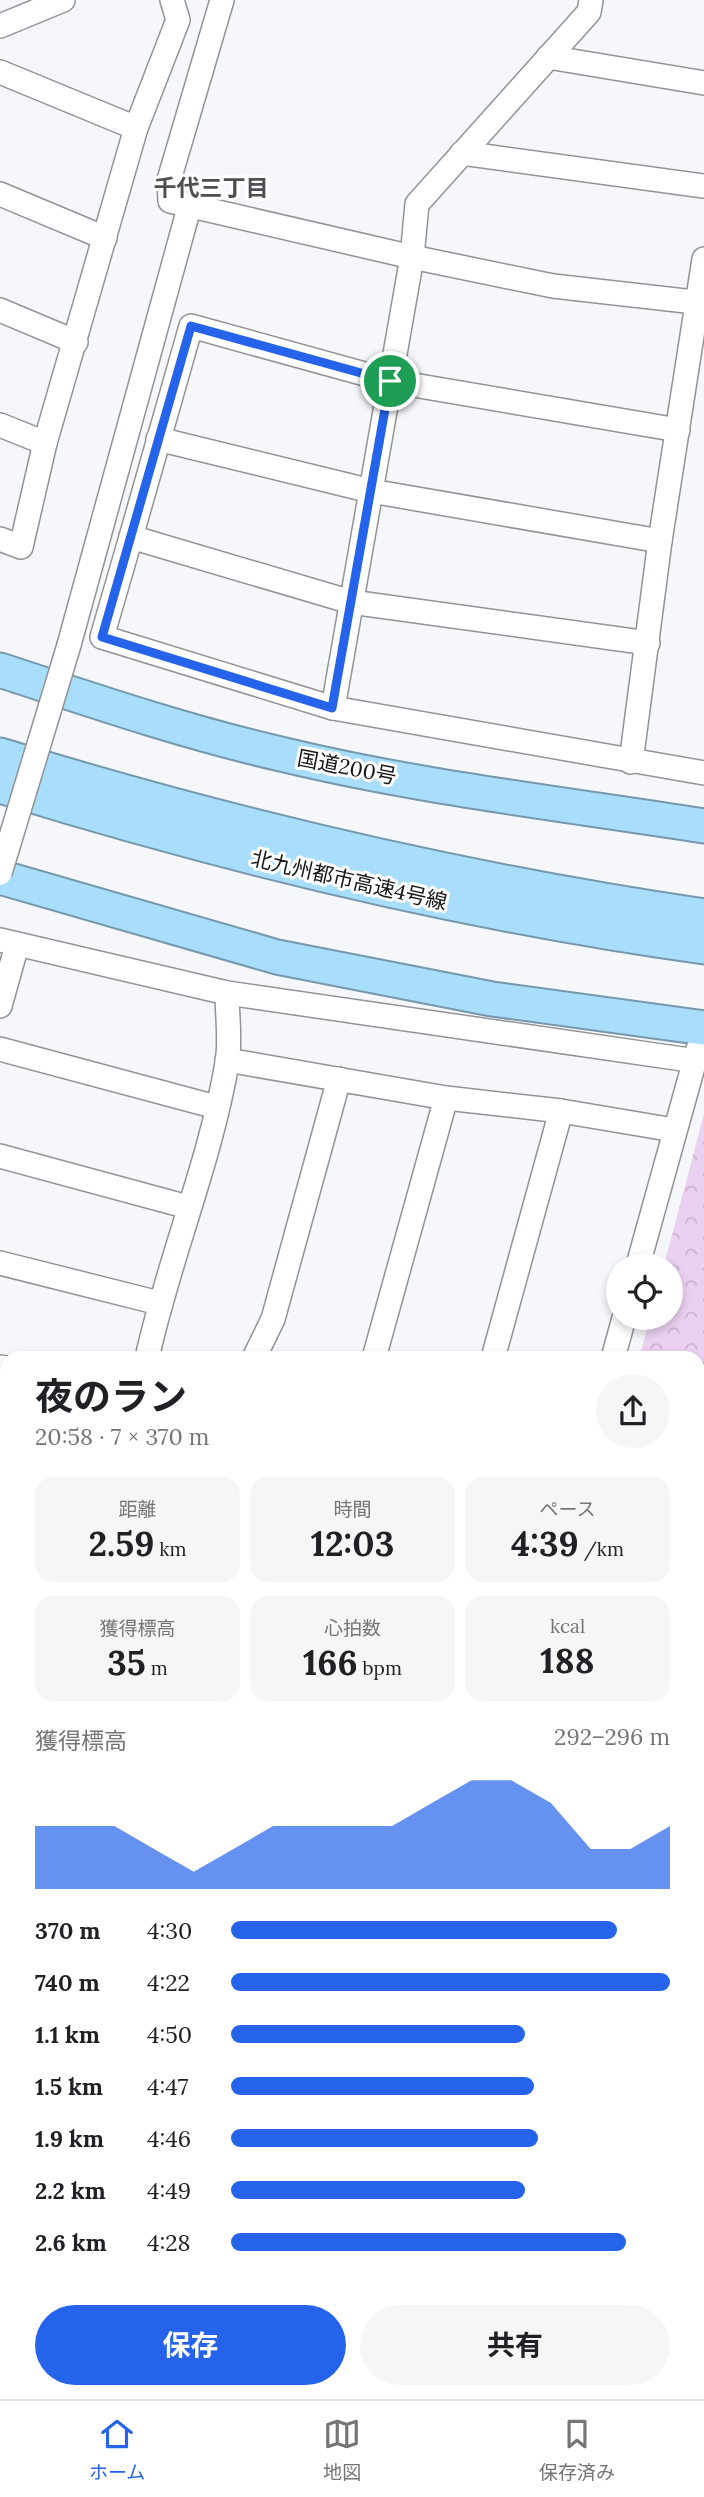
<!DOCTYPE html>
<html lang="ja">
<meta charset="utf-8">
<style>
:root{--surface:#fff;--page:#f6f6f6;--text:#202124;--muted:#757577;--line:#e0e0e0;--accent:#2563eb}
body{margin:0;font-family:Lora,"Noto Sans JP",serif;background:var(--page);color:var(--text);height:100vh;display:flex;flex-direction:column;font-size:26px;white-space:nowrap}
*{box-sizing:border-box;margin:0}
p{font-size:23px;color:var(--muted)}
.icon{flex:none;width:38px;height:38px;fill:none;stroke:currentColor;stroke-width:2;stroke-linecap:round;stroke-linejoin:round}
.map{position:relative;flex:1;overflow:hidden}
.side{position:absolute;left:0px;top:1351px;width:705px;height:1048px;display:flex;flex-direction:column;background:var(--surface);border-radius:21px 21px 0 0;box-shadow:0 4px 10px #0003}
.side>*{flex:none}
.fabs{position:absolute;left:606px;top:1253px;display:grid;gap:14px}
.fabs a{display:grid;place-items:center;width:77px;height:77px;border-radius:50%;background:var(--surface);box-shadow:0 4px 10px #0003;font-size:35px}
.pin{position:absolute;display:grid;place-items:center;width:60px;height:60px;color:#fff;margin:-30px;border:4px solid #fff;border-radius:50%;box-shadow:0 2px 7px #0007}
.round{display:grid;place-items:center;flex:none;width:74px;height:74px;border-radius:37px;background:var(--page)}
.headline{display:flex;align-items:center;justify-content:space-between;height:119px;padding:0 35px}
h1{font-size:38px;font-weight:700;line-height:52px}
.figures{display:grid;grid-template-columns:repeat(3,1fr);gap:10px;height:119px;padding:7px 35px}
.figures div{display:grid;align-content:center;border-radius:18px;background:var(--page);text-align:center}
.figures b{font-size:35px;font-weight:700}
.figures small{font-size:19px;font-weight:400}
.figures p{font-size:19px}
.chart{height:196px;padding:14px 35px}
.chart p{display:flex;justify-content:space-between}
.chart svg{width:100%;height:126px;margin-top:7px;fill:var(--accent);opacity:.7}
.action{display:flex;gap:14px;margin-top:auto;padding:14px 35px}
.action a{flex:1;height:80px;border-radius:42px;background:var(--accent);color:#fff;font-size:28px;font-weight:700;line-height:80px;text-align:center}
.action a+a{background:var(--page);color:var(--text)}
ul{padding:0 35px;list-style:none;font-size:23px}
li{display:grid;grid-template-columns:112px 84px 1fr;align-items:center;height:52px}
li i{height:18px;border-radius:9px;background:var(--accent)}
.dock{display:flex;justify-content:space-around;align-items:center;height:98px;border-top:2px solid var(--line);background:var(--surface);font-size:19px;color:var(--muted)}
.dock a{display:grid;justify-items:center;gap:4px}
.dock .on{color:var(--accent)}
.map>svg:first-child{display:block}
.forest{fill:url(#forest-crowns)}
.building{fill:url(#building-cross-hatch)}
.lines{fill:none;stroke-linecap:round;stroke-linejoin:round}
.minor-casing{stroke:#919395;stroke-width:26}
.highway-casing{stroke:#7598ac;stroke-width:37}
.path{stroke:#acadaf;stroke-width:3.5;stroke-dasharray:3.5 5;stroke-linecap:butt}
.minor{stroke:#fff;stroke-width:23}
.highway{stroke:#a8defb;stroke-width:33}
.minor-bridge-casing{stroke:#919395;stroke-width:26;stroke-linecap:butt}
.minor-bridge{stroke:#fff;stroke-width:23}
.route-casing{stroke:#fff;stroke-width:14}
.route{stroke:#2563eb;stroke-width:9}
.labels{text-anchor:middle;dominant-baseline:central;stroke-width:6;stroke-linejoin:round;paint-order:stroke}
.street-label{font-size:21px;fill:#161718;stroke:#fff}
.neighbourhood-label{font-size:23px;font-weight:bold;fill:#4e4f52;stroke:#fff}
</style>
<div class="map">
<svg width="704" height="2399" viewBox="0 0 704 2399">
<defs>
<pattern id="forest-crowns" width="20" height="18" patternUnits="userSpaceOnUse" patternTransform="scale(1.75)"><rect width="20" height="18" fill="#ebd1f1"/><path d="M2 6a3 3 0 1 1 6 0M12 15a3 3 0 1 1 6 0" fill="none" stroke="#c9b3ce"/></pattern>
<pattern id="building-cross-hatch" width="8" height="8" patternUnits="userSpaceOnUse" patternTransform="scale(1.75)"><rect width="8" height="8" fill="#7d7d7f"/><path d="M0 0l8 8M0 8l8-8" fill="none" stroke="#656567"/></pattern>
</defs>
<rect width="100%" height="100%" fill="#f6f7fa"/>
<polygon class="forest" points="704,1114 704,1418 698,1420 698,1358 639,1358 650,1318 670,1318 670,1265 664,1265"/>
<g class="building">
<polygon points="2,1745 7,1750 7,1794 0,1788"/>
<polygon points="7,2092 7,2145 0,2148 0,2100"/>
</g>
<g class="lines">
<defs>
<g id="minor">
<polyline points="222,0 169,180 170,201 412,257 553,286 704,303"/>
<polyline points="591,0 589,12 417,204 412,257 333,708 704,773"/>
<polyline points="0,26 63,0"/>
<polyline points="548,57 704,83"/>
<polyline points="0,72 136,128"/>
<polyline points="462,153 704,186"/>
<polyline points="0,194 105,238"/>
<polyline points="0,310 76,342"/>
<polyline points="0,425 45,443"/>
<polyline points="158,439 371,491 660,541"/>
<polyline points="131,537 102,637 333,708"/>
<polyline points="0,539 21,547 45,443 136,128 178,20 172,0"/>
<polyline points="648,643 351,602 131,537 191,326 390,381 678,430"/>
<polyline points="69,645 189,208"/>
<polyline points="631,762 660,541 704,259"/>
<polyline points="0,940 227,993 696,1061"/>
<polyline points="0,1006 17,945"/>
<polyline points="0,1049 216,1107"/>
<polyline points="227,1060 446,1098 561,1111 674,1130"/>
<polyline points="0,1156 188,1207"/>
<polyline points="0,1263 159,1303"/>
<polyline points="638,1265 698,1049"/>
<path d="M147 1358C169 1258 210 1163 227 1063 231 1041 227 1015 227 993"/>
<polyline points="254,1358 273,1319 339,1079"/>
<polyline points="374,1358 446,1098"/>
<polyline points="493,1358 561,1111"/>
<polyline points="613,1358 624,1318"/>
<polyline points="0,1367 7,1368"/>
<polyline points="0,1467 7,1470"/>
<polyline points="0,1682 7,1688"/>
<polyline points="698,2114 704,2091"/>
<polyline points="0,2246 7,2238"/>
<polyline points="698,2264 704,2269"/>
<polyline points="112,2392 120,2399"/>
<polyline points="266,2392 274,2399"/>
<polyline points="426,2392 434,2399"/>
<polyline points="583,2392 592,2399"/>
<polyline points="32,2399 38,2392"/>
<polyline points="241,2399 247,2392"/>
<polyline points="630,2399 633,2392"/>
<polyline points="699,2399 704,2387"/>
</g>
<g id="highway">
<path d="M0 670C94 701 188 733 285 755 422 788 565 804 704 826"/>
<path d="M0 755C231 826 465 881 704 916"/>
<path d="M0 786C230 857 465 914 704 947"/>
<polyline points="0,877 277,957 492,999 704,1028"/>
</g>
</defs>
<use href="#minor" class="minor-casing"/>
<use href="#highway" class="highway-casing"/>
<polyline class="path" points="0,2201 7,2207"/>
<use href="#minor" class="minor"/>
<use href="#highway" class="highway"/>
<defs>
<polyline id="minor-bridge" points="0,873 69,645"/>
</defs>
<use href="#minor-bridge" class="minor-bridge-casing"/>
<use href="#minor-bridge" class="minor-bridge"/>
</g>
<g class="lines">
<defs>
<polygon id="route" points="191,326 390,381 332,708 102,637"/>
</defs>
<use href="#route" class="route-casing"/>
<use href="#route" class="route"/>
</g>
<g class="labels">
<g class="street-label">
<text transform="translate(347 767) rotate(11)">国道200号</text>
<text transform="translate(349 880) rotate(13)">北九州都市高速4号線</text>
</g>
<g class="neighbourhood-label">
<text x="211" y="187">千代三丁目</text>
</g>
</g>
</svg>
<div class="fabs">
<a><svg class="icon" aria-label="locate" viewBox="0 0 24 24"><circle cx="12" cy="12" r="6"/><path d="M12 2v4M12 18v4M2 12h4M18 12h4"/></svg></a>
</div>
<div class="pin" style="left:390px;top:381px;background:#1e9e55"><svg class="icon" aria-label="arrive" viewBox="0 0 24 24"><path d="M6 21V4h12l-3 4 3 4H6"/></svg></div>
<section class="side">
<div class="headline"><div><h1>夜のラン</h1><p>20:58 · 7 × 370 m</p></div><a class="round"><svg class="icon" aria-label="share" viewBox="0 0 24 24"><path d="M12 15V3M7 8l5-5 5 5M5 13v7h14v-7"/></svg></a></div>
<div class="figures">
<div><p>距離</p><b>2.59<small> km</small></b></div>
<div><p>時間</p><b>12:03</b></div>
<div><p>ペース</p><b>4:39<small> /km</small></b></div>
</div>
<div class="figures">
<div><p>獲得標高</p><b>35<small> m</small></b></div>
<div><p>心拍数</p><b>166<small> bpm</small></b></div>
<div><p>kcal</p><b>188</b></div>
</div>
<div class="chart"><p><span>獲得標高</span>292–296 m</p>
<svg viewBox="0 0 160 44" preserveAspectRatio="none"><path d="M0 44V22L10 22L20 22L30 30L40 38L50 30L60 22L70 22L80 22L90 22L100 14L110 6L120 6L130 14L140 30L150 30L160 22V44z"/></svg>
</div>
<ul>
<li><b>370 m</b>4:30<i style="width:88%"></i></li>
<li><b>740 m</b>4:22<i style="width:100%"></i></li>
<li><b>1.1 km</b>4:50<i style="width:67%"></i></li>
<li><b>1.5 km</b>4:47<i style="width:69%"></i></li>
<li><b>1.9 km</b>4:46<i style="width:70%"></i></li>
<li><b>2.2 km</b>4:49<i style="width:67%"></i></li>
<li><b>2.6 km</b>4:28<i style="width:90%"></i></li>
</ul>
<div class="action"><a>保存</a><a>共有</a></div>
</section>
</div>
<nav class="dock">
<a class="on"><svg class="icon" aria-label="home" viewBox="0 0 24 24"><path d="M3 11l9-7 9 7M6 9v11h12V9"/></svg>ホーム</a>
<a><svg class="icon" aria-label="map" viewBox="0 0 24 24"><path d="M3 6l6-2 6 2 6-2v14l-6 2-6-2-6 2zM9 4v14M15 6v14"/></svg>地図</a>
<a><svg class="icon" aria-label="saved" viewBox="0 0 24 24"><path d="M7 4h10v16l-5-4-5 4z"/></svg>保存済み</a>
</nav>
